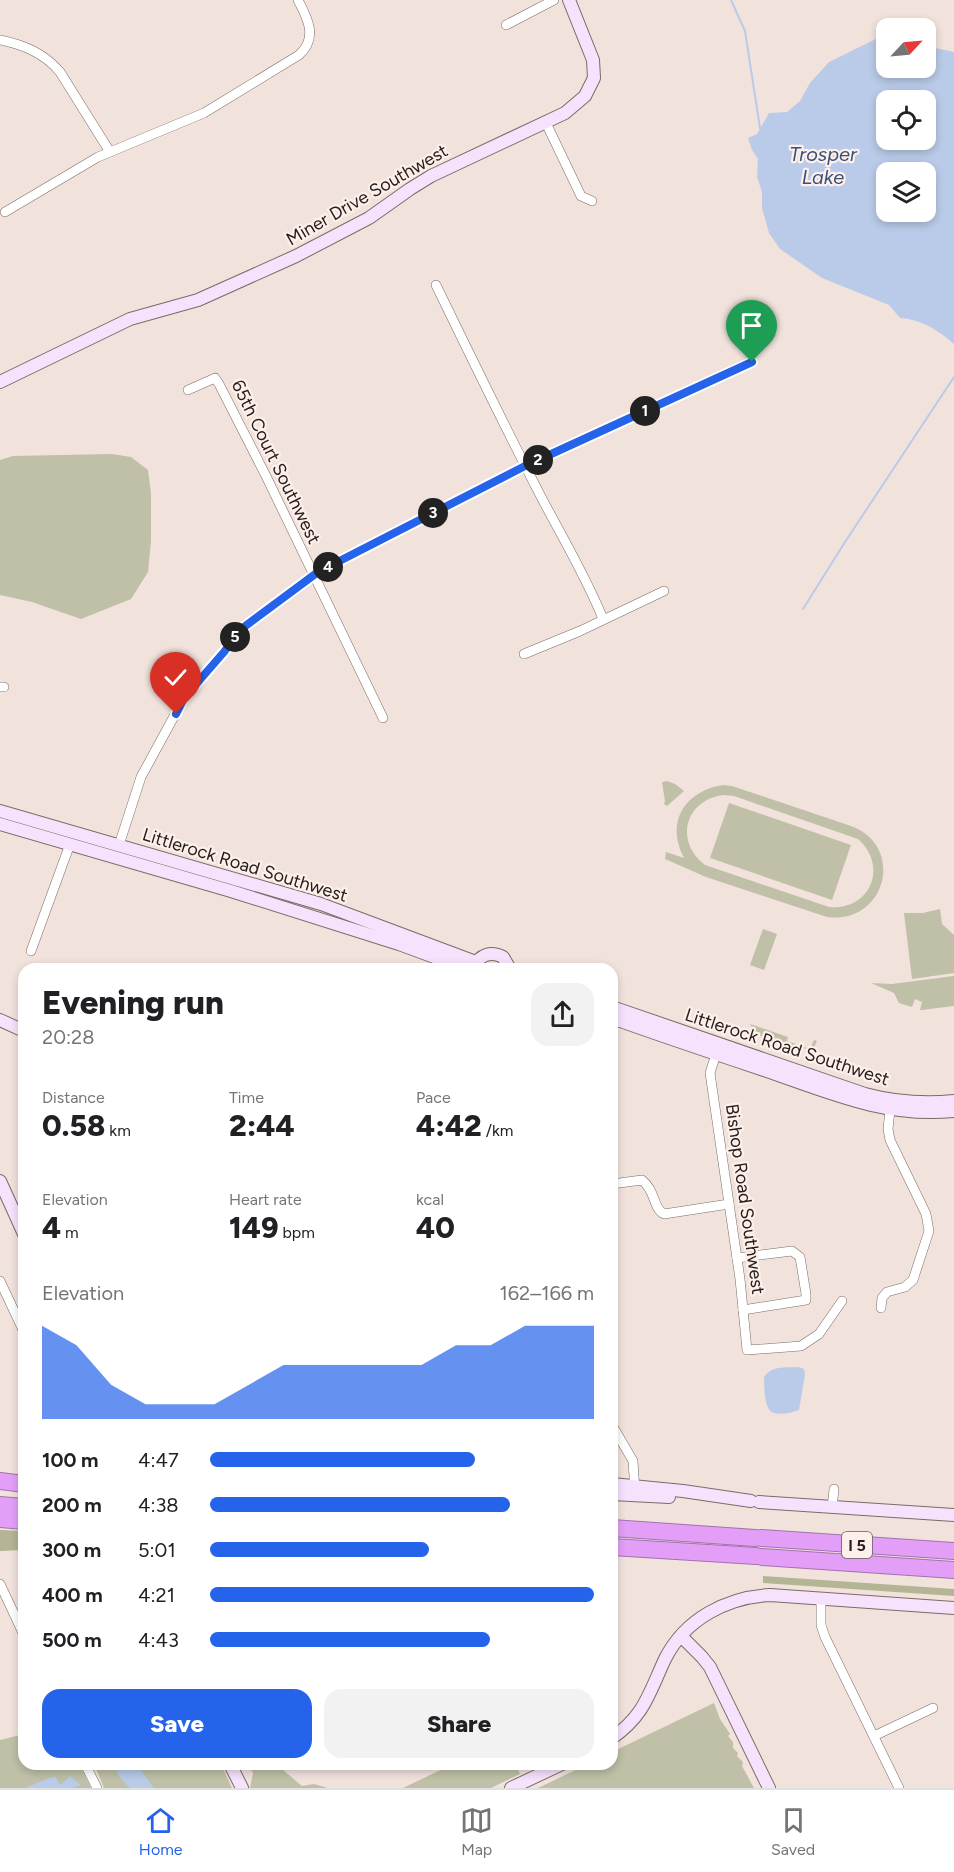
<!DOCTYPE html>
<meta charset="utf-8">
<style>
:root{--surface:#fff;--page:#f2f2f2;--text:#202124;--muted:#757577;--line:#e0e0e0;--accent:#2563eb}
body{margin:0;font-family:Figtree,sans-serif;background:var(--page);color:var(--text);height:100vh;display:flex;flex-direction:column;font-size:22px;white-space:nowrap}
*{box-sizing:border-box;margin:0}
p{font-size:20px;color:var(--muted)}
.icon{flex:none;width:33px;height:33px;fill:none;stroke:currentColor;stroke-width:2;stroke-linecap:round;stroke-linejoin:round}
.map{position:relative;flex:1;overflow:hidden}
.drawer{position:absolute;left:18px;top:963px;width:600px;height:807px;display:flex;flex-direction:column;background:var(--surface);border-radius:18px;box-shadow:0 3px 9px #0003}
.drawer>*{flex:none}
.needle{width:39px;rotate:64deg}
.controls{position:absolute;left:876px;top:18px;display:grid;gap:12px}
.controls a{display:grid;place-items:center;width:60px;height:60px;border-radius:12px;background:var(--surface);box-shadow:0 3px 9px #0003;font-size:30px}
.pin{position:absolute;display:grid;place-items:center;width:51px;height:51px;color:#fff;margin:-62px -26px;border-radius:50% 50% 50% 0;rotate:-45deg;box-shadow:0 0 6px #0007}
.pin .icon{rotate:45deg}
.km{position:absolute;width:30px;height:30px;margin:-15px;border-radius:50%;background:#222;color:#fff;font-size:16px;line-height:30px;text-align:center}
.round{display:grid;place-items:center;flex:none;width:63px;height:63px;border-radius:18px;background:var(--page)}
.overview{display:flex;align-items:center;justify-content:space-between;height:102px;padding:0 24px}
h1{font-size:33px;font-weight:800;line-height:45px}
.stats{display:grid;grid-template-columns:repeat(3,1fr);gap:9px;height:102px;padding:6px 24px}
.stats div{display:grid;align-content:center}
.stats b{font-size:30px;font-weight:800}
.stats small{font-size:16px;font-weight:400}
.stats p{font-size:16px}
.chart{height:168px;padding:12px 24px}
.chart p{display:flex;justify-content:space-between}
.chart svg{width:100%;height:108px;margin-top:6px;fill:var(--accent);opacity:.7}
.primary-button{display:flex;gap:12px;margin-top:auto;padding:12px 24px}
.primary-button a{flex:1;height:69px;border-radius:18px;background:var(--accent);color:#fff;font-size:24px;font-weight:800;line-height:69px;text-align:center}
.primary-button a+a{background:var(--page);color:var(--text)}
ul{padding:0 24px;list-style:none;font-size:20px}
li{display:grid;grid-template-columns:96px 72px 1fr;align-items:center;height:45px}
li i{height:15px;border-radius:8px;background:var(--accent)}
.tab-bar{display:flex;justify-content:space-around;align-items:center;height:84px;border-top:2px solid var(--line);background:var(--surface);font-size:16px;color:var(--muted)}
.tab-bar a{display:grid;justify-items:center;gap:3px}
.tab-bar .on{color:var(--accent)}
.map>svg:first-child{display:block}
.green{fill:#bfc0a7;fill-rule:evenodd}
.forest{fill:#b3b594}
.water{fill:#b9cbe8;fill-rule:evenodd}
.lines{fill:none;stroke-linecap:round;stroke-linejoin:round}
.stream{stroke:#b9cbe8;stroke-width:2}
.street-casing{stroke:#796c67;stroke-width:10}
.secondary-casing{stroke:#796c67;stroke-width:14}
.highway-casing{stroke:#a073ab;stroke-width:18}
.street{stroke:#fff;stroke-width:9}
.secondary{stroke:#f7e2fd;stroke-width:12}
.highway{stroke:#e39ff8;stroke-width:16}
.route-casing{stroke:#fff;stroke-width:12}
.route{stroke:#2563eb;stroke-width:8}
.labels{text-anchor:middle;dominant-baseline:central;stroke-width:4.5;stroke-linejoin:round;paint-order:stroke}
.shield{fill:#feefea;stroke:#665e5a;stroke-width:1.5}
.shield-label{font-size:16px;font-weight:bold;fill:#25201d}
.street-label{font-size:18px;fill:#25201d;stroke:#feefea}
.water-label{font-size:20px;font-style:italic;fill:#36517a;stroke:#feefea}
</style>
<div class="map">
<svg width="954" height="1788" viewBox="0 0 954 1788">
<rect width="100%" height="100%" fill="#f1e2dc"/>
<g class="green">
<polygon points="112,454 131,457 148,470 151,493 151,541 148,572 131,599 81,619 32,602 0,595 0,460 13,456"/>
<polygon points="667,781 675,784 684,791 667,806 664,804 665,801 662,782"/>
<path d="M723 785 732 786 851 826C906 846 886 925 827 917L706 877 665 859 666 852 684 858C665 822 685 791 723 785ZM723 795 734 796 858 839C889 866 870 911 829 907L705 865C674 842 685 800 723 795Z"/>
<polygon points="729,803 851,845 832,900 710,858"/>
<polygon points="940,909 942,924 954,935 954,973 912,979 904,913 923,913"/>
<polygon points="763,929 777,934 764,970 750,965"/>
<polygon points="954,976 954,1006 922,1010 920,1010 922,1002 915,999 912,1007 899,1003 894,993 871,983 892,984"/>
<polygon points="750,1024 788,1037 787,1041 810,1049 814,1040 817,1041 814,1048 811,1050 753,1034 754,1031"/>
<polygon points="714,1703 720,1719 730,1734 728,1736 733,1742 733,1748 738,1753 737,1756 743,1762 742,1766 754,1788 538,1788 588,1764 612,1764 612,1752"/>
<polygon points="24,1734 24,1764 79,1764 91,1788 0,1788 0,1740"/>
<polygon points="94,1764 221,1764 232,1788 104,1788"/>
<polygon points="248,1764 280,1764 283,1770 302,1786 314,1784 328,1788 250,1788 253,1773"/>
<polygon points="453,1764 516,1764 520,1774 491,1788 403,1788"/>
</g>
<g class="forest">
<polygon points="0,1530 24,1531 24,1550 0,1551"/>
<polygon points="763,1576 954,1589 954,1596 763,1583"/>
</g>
<g class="water">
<path d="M884 35 886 36V68H926V46L954 52V344C939 331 921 319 900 318L889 305 822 278 780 249 769 233 762 208V192L757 177 758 159 752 150 748 138 757 134 769 113 787 112 800 101 810 83 829 62ZM926 100V140H886V100ZM886 172H926V212H886Z"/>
<path d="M799 1367 804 1369 805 1375 799 1410C765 1421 765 1408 764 1377 772 1365 786 1368 799 1367Z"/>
<polygon points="113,1764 140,1764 140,1769 154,1788 130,1788 121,1779"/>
<polygon points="70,1776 81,1785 73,1788 25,1788 52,1777 56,1777 59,1784 62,1784"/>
</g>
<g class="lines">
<g class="stream">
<polyline points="731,0 745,31 760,128 763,129"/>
<polyline points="803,609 845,542 954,377"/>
</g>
<defs>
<g id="street">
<polyline points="506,25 554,0"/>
<path d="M0 40C24 45 44 53 60 72L110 152"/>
<polyline points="546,123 581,196 592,201"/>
<path d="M5 212 98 157 204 113 299 55C318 38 308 19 298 0"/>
<path d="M436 285C469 353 502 421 537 489 559 532 585 574 603 619"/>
<polyline points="188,390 215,378 219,384 266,476 383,718"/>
<polyline points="524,654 580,631 664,591"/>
<polyline points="0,687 4,687"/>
<polyline points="119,845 141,777 184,698 224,653 240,630 318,572 525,466 752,361"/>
<polyline points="31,951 70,844"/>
<polyline points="716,1054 710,1073 740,1279 747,1350 801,1346 819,1334 842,1301"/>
<path d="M612 1184 642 1180C656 1191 653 1209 664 1214L729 1204"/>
<polyline points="737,1258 792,1251 800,1257 806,1294 806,1300 743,1310"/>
<polyline points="0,1281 24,1332"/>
<polyline points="881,1308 882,1298 887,1292 905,1287 913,1280 929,1231 926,1214 890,1140 888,1129 890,1110"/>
<polyline points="612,1425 633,1461 635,1492"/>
<polyline points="832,1508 834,1489"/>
<polyline points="0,1584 24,1635"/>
<polyline points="821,1598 821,1625 825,1637 899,1788"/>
<polyline points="874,1736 933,1708"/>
<polyline points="85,1764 97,1788"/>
</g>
<g id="secondary">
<polyline points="0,382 130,319 198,300 296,256 369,218 410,189 431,176 565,113 585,96 594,78 593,60 569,0"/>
<polyline points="0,811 321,904 476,962"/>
<polyline points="0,824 231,891 399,944 467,969"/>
<path d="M474 967C480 954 491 951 503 957L510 969"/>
<path d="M612 1007 865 1094C895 1102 923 1104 954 1101"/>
<path d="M612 1018C662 1036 713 1053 764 1070 828 1092 885 1118 954 1111"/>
<polyline points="0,1020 24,1031"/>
<polyline points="0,1181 24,1234"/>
<polyline points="612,1484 683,1491 751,1501"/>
<polyline points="612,1494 669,1497"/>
<polyline points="759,1502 954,1515"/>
<polyline points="681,1636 702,1657 710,1667 769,1788"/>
<path d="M612 1738C645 1715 649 1693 665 1659 685 1619 727 1597 770 1595L954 1608"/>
<polyline points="230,1764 242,1788"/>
<polyline points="511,1788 562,1764"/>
</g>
<g id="highway">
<polyline points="0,1481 24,1484"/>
<polyline points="0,1505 24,1507"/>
<polyline points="0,1519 24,1521"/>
<polyline points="612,1528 755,1538"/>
<polyline points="761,1538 954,1551"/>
<polyline points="612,1547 756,1556"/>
<polyline points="762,1557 954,1570"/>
</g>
</defs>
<use href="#street" class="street-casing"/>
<use href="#secondary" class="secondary-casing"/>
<use href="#highway" class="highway-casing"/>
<use href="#street" class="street"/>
<use href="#secondary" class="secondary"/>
<use href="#highway" class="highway"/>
</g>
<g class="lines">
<defs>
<polyline id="route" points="176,714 184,698 224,652 240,630 318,572 525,466 752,362"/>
</defs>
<use href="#route" class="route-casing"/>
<use href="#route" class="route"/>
</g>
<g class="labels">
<rect class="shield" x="842" y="1532" width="30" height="26" rx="4.5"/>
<g class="shield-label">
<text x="857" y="1545">I 5</text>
</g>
<g class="street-label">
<text transform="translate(367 195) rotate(-30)">Miner Drive Southwest</text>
<text transform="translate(276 462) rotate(64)">65th Court Southwest</text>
<text transform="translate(245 865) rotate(17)">Littlerock Road Southwest</text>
<text transform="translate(787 1047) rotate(18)">Littlerock Road Southwest</text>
<text transform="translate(745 1199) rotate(82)">Bishop Road Southwest</text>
</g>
<g class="water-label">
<text x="823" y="154">Trosper<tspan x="823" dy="23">Lake</tspan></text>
</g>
</g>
</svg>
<div class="controls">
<a><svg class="needle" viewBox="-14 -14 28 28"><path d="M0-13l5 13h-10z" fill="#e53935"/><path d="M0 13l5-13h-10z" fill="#757577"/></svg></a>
<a><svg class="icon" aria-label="locate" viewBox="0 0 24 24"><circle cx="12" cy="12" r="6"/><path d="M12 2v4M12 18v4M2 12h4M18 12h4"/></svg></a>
<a><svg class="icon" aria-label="layers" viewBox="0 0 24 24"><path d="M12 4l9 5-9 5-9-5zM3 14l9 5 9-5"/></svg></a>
</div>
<div class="pin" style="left:752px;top:362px;background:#1e9e55"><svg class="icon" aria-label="arrive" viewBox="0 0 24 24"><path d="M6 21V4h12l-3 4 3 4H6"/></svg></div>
<div class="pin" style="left:176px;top:714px;background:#d93025"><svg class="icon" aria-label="check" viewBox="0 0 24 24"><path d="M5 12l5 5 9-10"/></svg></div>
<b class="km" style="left:645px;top:411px">1</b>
<b class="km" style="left:538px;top:460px">2</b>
<b class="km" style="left:433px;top:513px">3</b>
<b class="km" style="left:328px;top:567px">4</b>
<b class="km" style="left:235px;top:637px">5</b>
<section class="drawer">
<div class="overview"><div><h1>Evening run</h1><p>20:28</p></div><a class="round"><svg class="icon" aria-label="share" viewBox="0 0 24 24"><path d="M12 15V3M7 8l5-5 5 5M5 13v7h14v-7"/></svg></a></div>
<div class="stats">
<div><p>Distance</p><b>0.58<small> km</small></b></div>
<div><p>Time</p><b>2:44</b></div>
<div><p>Pace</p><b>4:42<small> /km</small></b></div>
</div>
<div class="stats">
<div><p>Elevation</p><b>4<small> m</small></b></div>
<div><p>Heart rate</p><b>149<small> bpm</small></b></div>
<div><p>kcal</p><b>40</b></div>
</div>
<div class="chart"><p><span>Elevation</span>162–166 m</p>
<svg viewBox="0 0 160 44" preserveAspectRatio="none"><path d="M0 44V6L10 14L20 30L30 38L40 38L50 38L60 30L70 22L80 22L90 22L100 22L110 22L120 14L130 14L140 6L150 6L160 6V44z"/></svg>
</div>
<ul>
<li><b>100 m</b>4:47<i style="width:69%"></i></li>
<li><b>200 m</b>4:38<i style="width:78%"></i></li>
<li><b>300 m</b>5:01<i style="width:57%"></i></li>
<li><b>400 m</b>4:21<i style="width:100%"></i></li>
<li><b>500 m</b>4:43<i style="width:73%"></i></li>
</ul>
<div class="primary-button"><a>Save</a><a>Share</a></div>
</section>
</div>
<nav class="tab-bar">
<a class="on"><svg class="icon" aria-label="home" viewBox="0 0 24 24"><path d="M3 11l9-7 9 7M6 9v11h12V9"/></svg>Home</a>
<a><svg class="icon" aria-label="map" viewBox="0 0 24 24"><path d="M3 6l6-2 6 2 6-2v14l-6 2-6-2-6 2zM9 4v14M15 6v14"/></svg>Map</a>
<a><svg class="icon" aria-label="saved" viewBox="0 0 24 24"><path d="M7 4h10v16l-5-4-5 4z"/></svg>Saved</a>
</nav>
